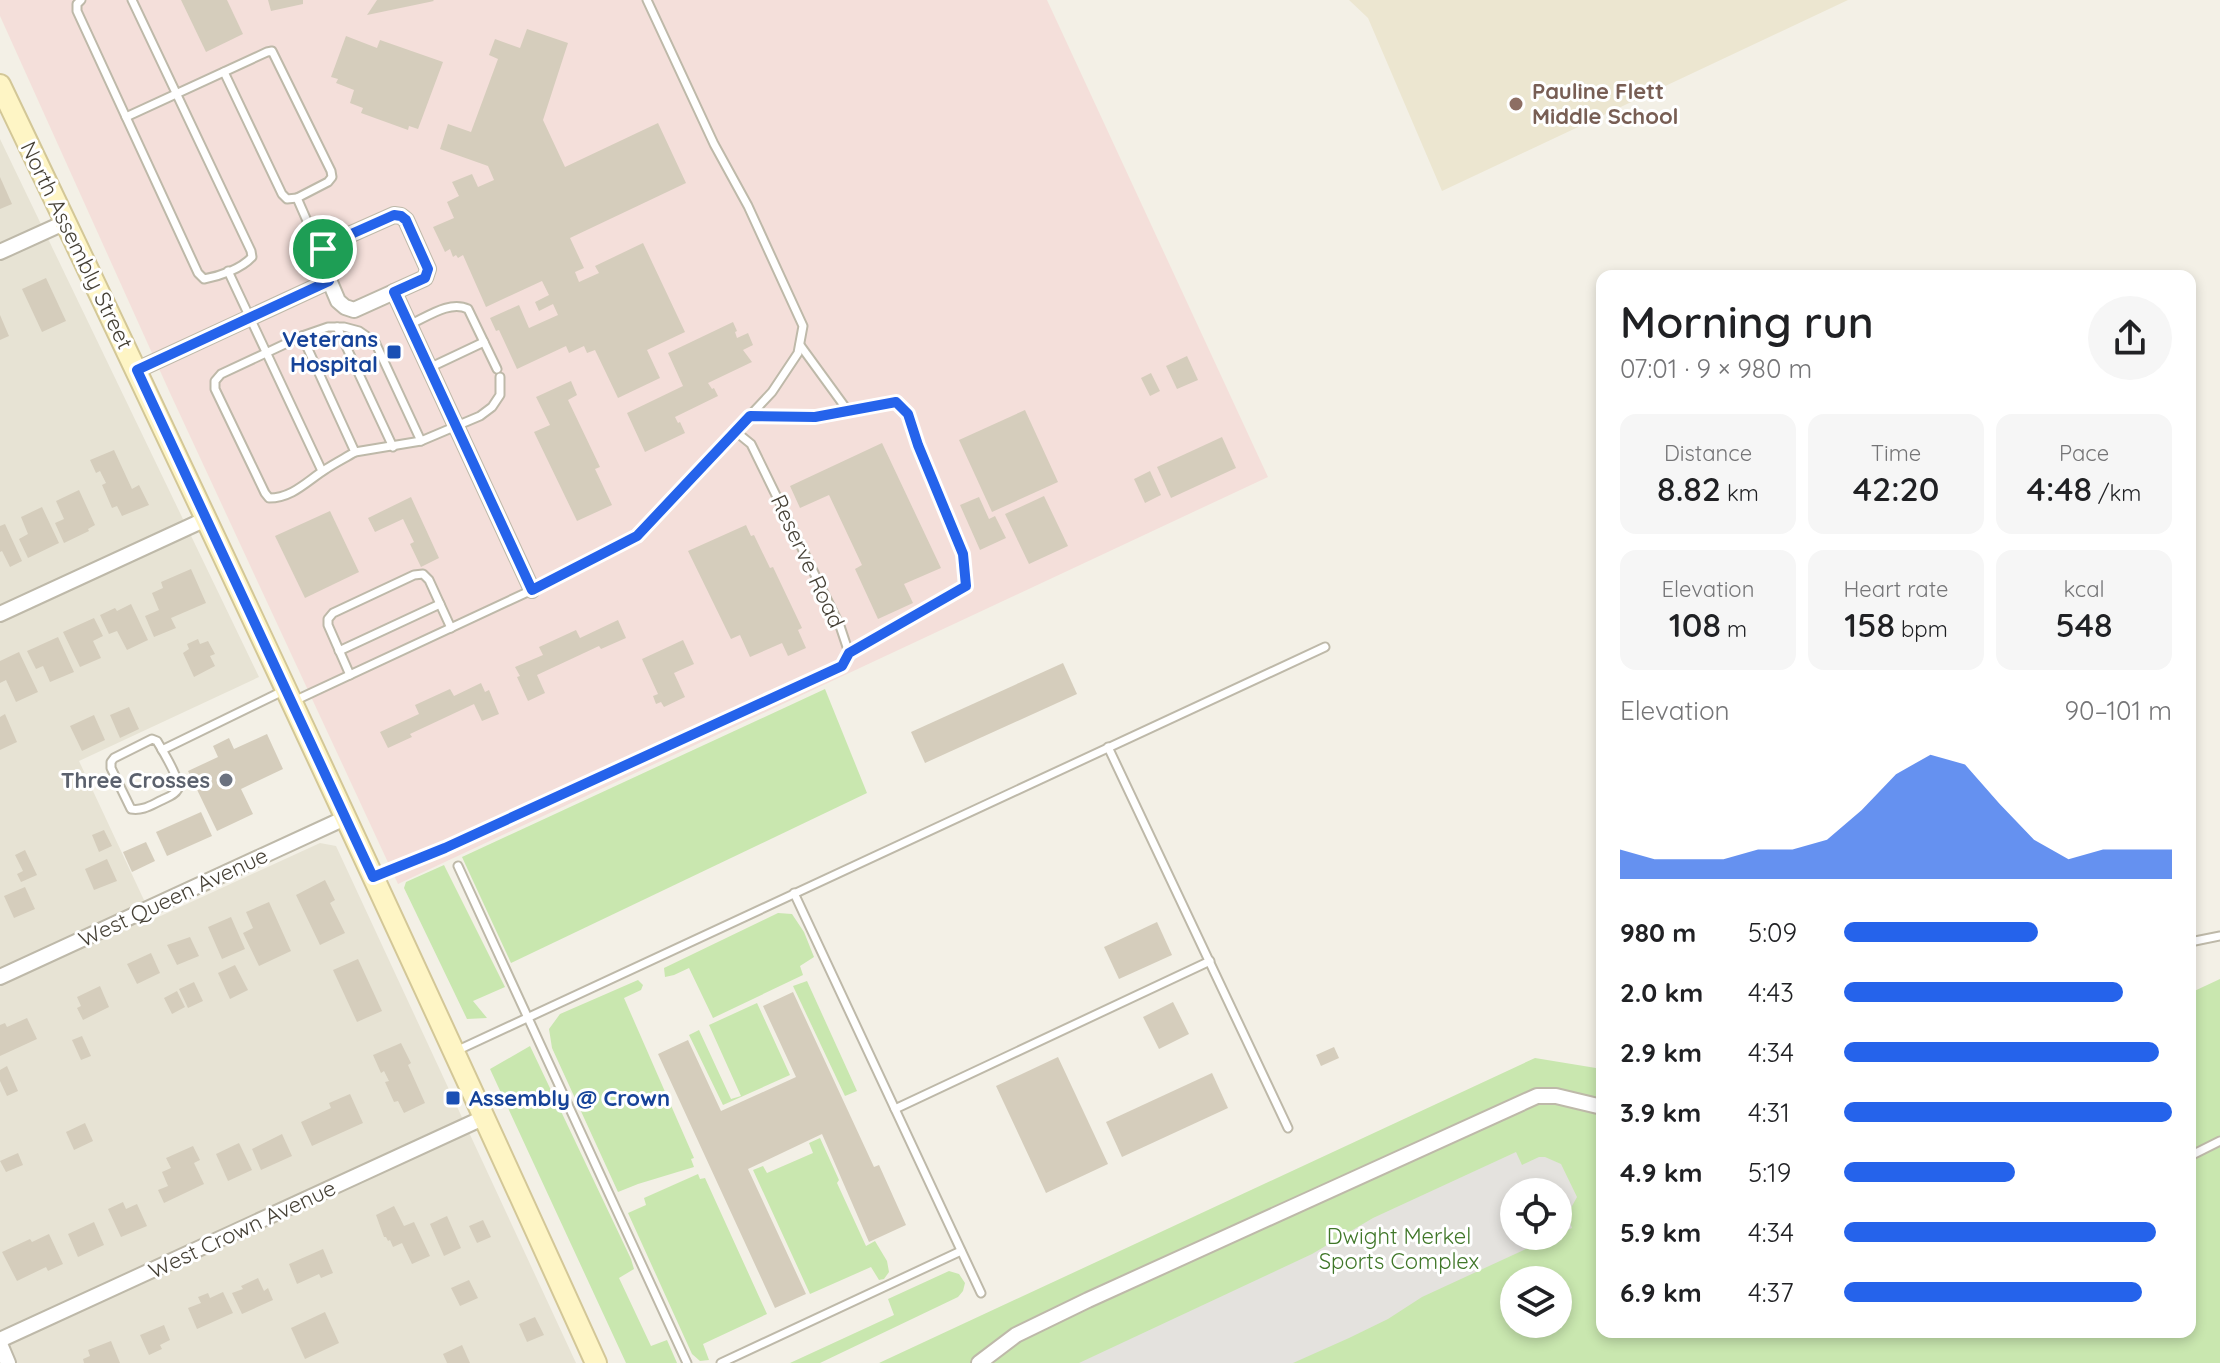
<!DOCTYPE html>
<meta charset="utf-8">
<style>
:root{--surface:#fff;--page:#f6f6f6;--text:#202124;--muted:#757577;--accent:#2563eb}
body{margin:0;font-family:Quicksand,sans-serif;background:var(--page);color:var(--text);height:100vh;display:flex;flex-direction:column;font-size:30px;white-space:nowrap}
*{box-sizing:border-box;margin:0}
p{font-size:26px;color:var(--muted)}
.icon{flex:none;width:44px;height:44px;fill:none;stroke:currentColor;stroke-width:2;stroke-linecap:round;stroke-linejoin:round}
.map{position:relative;flex:1;overflow:hidden}
.drawer{position:absolute;left:1596px;top:270px;width:600px;height:1068px;display:flex;flex-direction:column;background:var(--surface);border-radius:16px;box-shadow:0 4px 12px #0003}
.drawer>*{flex:none}
.fabs{position:absolute;left:1500px;top:1178px;display:grid;gap:16px}
.fabs a{display:grid;place-items:center;width:72px;height:72px;border-radius:50%;background:var(--surface);box-shadow:0 4px 12px #0003;font-size:40px}
.pin{position:absolute;display:grid;place-items:center;width:68px;height:68px;color:#fff;margin:-34px;border:4px solid #fff;border-radius:50%;box-shadow:0 2px 8px #0007}
.round{display:grid;place-items:center;flex:none;width:84px;height:84px;border-radius:42px;background:var(--page)}
.overview{display:flex;align-items:center;justify-content:space-between;height:136px;padding:0 24px}
h1{font-size:44px;font-weight:600;line-height:60px}
.figures{display:grid;grid-template-columns:repeat(3,1fr);gap:12px;height:136px;padding:8px 24px}
.figures div{display:grid;align-content:center;border-radius:16px;background:var(--page);text-align:center}
.figures b{font-size:34px;font-weight:600}
.figures small{font-size:22px;font-weight:400}
.figures p{font-size:22px}
.chart{height:224px;padding:16px 24px}
.chart p{display:flex;justify-content:space-between}
.chart svg{width:100%;height:144px;margin-top:8px;fill:var(--accent);opacity:.7}
ul{padding:0 24px;list-style:none;font-size:26px}
li{display:grid;grid-template-columns:128px 96px 1fr;align-items:center;height:60px}
li i{height:20px;border-radius:10px;background:var(--accent)}
.map>svg:first-child{display:block}
.residential{fill:#e7e3d4}
.education{fill:#ece6d0}
.medical{fill:#f4dfda}
.green{fill:#c9e7af;fill-rule:evenodd}
.parking{fill:#e4e2de}
.building{fill:#d5cdbc}
.lines{fill:none;stroke-linecap:round;stroke-linejoin:round}
.service-casing{stroke:#beb9a9;stroke-width:11}
.minor-casing{stroke:#beb9a9;stroke-width:18}
.secondary-casing{stroke:#d3c797;stroke-width:24}
.service{stroke:#fff;stroke-width:7}
.minor{stroke:#fff;stroke-width:14}
.secondary{stroke:#fef5c5;stroke-width:20}
.route-casing{stroke:#fff;stroke-width:16}
.route{stroke:#2563eb;stroke-width:10}
.education-dot{fill:#8d6e63;stroke:#fff;stroke-width:3}
.transit-dot{fill:#1a4fb4;stroke:#fff;stroke-width:3}
.worship-dot{fill:#6b7280;stroke:#fff;stroke-width:3}
.labels{text-anchor:middle;dominant-baseline:central;stroke-width:6;stroke-linejoin:round;paint-order:stroke}
.education-label{font-size:22px;font-weight:bold;fill:#785e54;stroke:#fff;text-anchor:start}
.street-label{font-size:22px;fill:#464136;stroke:#fff}
.transit-label{font-size:22px;font-weight:bold;fill:#164399;stroke:#fff;text-anchor:end}
.worship-label{font-size:22px;font-weight:bold;fill:#5b616d;stroke:#fff;text-anchor:end}
.park-label{font-size:22px;fill:#407729;stroke:#fff}
</style>
<div class="map">
<svg width="2220" height="1363" viewBox="0 0 2220 1363">
<rect width="100%" height="100%" fill="#f3f0e6"/>
<polygon class="residential" points="0,139 259,677 79,761 143,898 154,919 320,843 336,846 576,1363 0,1363"/>
<polygon class="education" points="1349,0 1848,0 1442,191 1368,18"/>
<polygon class="medical" points="0,0 1047,0 1268,477 398,884 170,393 0,16"/>
<g class="green">
<polygon points="825,689 867,793 511,963 462,857"/>
<polygon points="444,865 505,987 473,1001 487,1018 467,1019 404,888 406,882"/>
<polygon points="778,913 792,914 804,932 814,957 800,966 803,975 713,1018 689,968 674,975 665,977 664,968"/>
<path d="M2220 979V1363H879L1535 1058 1602 1069V1332H2190V993ZM1514 1192H1558V1236H1514ZM1514 1280H1558V1324H1514Z"/>
<polygon points="638,980 643,985 641,990 624,998 694,1158 691,1159 694,1167 638,1184 618,1192 552,1048 549,1029 560,1014"/>
<polygon points="807,981 857,1091 845,1096 793,986"/>
<polygon points="757,1003 790,1075 723,1105 689,1035 699,1030 731,1099 741,1096 709,1025"/>
<polygon points="530,1046 631,1259 634,1269 619,1278 651,1346 667,1340 677,1363 626,1363 490,1069"/>
<polygon points="820,1138 839,1180 837,1183 866,1246 875,1241 887,1261 889,1272 884,1279 879,1280 871,1267 810,1294 753,1170 763,1166 767,1173 813,1153 809,1143"/>
<polygon points="698,1174 700,1179 705,1178 767,1314 703,1344 709,1360 700,1361 692,1354 628,1213 646,1205 644,1198"/>
<polygon points="949,1271 959,1274 965,1283 963,1291 958,1297 820,1363 790,1363 894,1315 888,1299"/>
</g>
<polygon class="parking" points="1516,1152 1522,1165 1539,1157 1545,1157 1561,1164 1577,1197 1567,1215 1572,1228 1558,1234 1558,1192 1514,1192 1514,1236 1554,1236 1422,1297 1388,1319 1349,1338 1293,1363 1079,1363 1312,1254 1373,1218"/>
<g class="building">
<polygon points="181,0 227,0 243,34 206,52"/>
<polygon points="268,0 303,0 303,4 271,11"/>
<polygon points="377,0 433,0 434,1 367,15"/>
<polygon points="527,29 568,43 543,120 565,167 658,123 686,183 570,238 584,268 575,272 579,282 599,273 595,266 643,243 685,332 647,350 660,378 618,398 595,350 587,353 584,346 569,353 566,346 517,369 499,330 496,331 490,318 519,305 529,328 558,315 553,304 539,311 535,302 549,295 542,281 486,307 463,255 458,258 456,255 453,257 450,249 445,252 433,227 454,218 447,202 459,196 452,182 472,174 478,187 494,180 488,166 440,149 448,124 471,132 498,59 489,55 495,39 520,48"/>
<polygon points="346,36 377,48 380,40 443,62 418,129 409,126 408,130 361,113 363,108 350,103 354,90 336,83 338,79 331,77"/>
<polygon points="0,177 12,204 0,209"/>
<polygon points="46,278 66,321 42,332 22,289"/>
<polygon points="0,315 9,336 0,340"/>
<polygon points="733,322 737,331 735,332 737,338 748,333 753,345 743,350 752,362 708,383 712,389 714,388 718,396 675,417 678,423 680,422 685,433 645,452 627,413 683,386 668,353"/>
<polygon points="1187,356 1198,380 1177,389 1166,366"/>
<polygon points="1151,373 1160,391 1150,396 1141,378"/>
<polygon points="571,381 577,395 568,400 600,467 595,469 612,505 577,521 534,432 550,425 536,397"/>
<polygon points="1025,410 1058,482 992,512 959,440"/>
<polygon points="1222,437 1236,468 1171,498 1157,467"/>
<polygon points="882,443 941,568 904,584 913,603 878,619 855,569 862,565 829,495 800,508 790,486"/>
<polygon points="114,450 132,489 139,485 149,505 122,516 117,506 112,508 102,485 106,483 100,471 96,473 90,460"/>
<polygon points="1150,471 1161,495 1145,503 1134,479"/>
<polygon points="79,490 95,525 88,529 89,531 64,543 55,523 64,519 56,501"/>
<polygon points="1044,496 1068,546 1029,564 1005,514"/>
<polygon points="411,497 439,558 421,567 410,544 414,542 403,519 375,532 368,518"/>
<polygon points="979,497 989,519 995,516 1006,538 980,550 960,505"/>
<polygon points="42,507 59,543 28,558 19,539 28,534 21,517"/>
<polygon points="330,511 359,572 305,598 275,536"/>
<polygon points="5,524 22,561 10,567 2,551 0,552 0,526"/>
<polygon points="746,525 751,536 754,535 770,568 773,567 802,628 798,630 806,648 788,656 782,643 750,657 740,635 731,639 688,551"/>
<polygon points="191,569 206,603 171,618 176,628 154,637 145,616 159,610 152,593 163,588 161,582"/>
<polygon points="131,604 148,640 127,650 117,631 109,634 100,615 115,608 117,611"/>
<polygon points="94,618 103,636 93,641 101,658 80,667 63,632"/>
<polygon points="618,620 626,638 601,649 599,646 537,675 545,693 528,701 517,677 520,676 515,667 543,655 539,647 576,630 580,638"/>
<polygon points="58,637 74,672 50,682 43,666 36,669 27,651"/>
<polygon points="198,639 200,644 208,641 215,654 210,656 215,666 194,677 183,653 189,649 187,644"/>
<polygon points="683,640 694,664 674,673 685,697 664,707 661,702 656,704 653,696 658,694 642,659"/>
<polygon points="19,652 38,692 16,702 6,680 0,683 0,661"/>
<polygon points="1063,663 1077,694 925,763 911,732"/>
<polygon points="481,683 485,692 489,690 499,714 482,721 474,704 410,734 412,737 388,748 380,732 419,714 415,705 450,689 454,696"/>
<polygon points="129,707 139,729 120,738 110,715"/>
<polygon points="5,714 17,742 0,750 0,717"/>
<polygon points="94,715 105,740 82,751 70,726"/>
<polygon points="267,734 283,769 241,789 253,814 217,831 188,771 218,757 213,746 229,738 234,749"/>
<polygon points="201,812 212,836 167,856 156,832"/>
<polygon points="104,830 112,846 99,852 92,835"/>
<polygon points="146,842 155,861 132,872 123,852"/>
<polygon points="25,850 37,875 21,882 17,874 23,871 15,855"/>
<polygon points="107,859 117,881 94,890 85,869"/>
<polygon points="325,880 335,900 330,903 345,933 320,945 296,895"/>
<polygon points="25,887 35,909 14,918 4,896"/>
<polygon points="269,902 291,951 259,966 243,933 253,928 246,912"/>
<polygon points="231,917 245,949 222,959 208,927"/>
<polygon points="1157,922 1172,955 1119,979 1104,947"/>
<polygon points="190,937 199,956 177,965 167,945"/>
<polygon points="151,953 160,973 137,984 127,964"/>
<polygon points="358,959 382,1011 357,1022 333,970"/>
<polygon points="235,965 248,990 230,999 218,973"/>
<polygon points="194,982 203,1001 188,1008 179,989"/>
<polygon points="100,986 109,1007 83,1020 77,1008 81,1006 77,997"/>
<polygon points="177,991 185,1007 172,1014 164,998"/>
<polygon points="793,992 874,1167 879,1165 906,1225 869,1242 822,1134 748,1169 806,1294 775,1308 658,1054 688,1040 721,1111 796,1077 763,1006"/>
<polygon points="1173,1002 1189,1034 1159,1049 1143,1017"/>
<polygon points="27,1018 37,1039 0,1056 0,1025 5,1023 7,1027"/>
<polygon points="82,1036 91,1056 81,1060 72,1040"/>
<polygon points="401,1043 411,1063 408,1065 425,1103 404,1113 398,1101 394,1102 385,1082 389,1081 384,1071 381,1073 373,1055"/>
<polygon points="1334,1047 1339,1058 1321,1066 1316,1055"/>
<polygon points="1058,1057 1108,1164 1046,1193 996,1086"/>
<polygon points="7,1066 18,1091 7,1096 0,1081 0,1070"/>
<polygon points="1212,1073 1228,1108 1122,1157 1106,1122"/>
<polygon points="350,1094 363,1123 312,1146 301,1122 331,1108 329,1103"/>
<polygon points="85,1123 93,1141 74,1150 66,1132"/>
<polygon points="282,1134 292,1156 261,1170 252,1149"/>
<polygon points="239,1143 252,1170 228,1181 216,1154"/>
<polygon points="193,1146 200,1160 194,1163 204,1184 164,1203 158,1190 168,1186 162,1172 171,1168 166,1158"/>
<polygon points="18,1153 23,1165 6,1172 0,1161"/>
<polygon points="123,1202 126,1209 137,1204 147,1226 121,1237 108,1209"/>
<polygon points="394,1206 404,1226 414,1222 430,1256 412,1264 402,1243 393,1247 390,1240 388,1241 386,1237 384,1237 376,1215"/>
<polygon points="447,1216 461,1248 444,1256 430,1224"/>
<polygon points="483,1220 491,1237 477,1243 469,1226"/>
<polygon points="94,1222 104,1245 78,1257 68,1234"/>
<polygon points="49,1234 63,1264 48,1271 46,1267 17,1281 2,1252 30,1239 32,1242"/>
<polygon points="323,1249 333,1273 321,1278 319,1274 297,1284 289,1264"/>
<polygon points="258,1278 264,1291 268,1288 273,1300 242,1314 232,1293 243,1289 241,1286"/>
<polygon points="469,1280 478,1298 460,1306 451,1288"/>
<polygon points="223,1292 233,1313 197,1329 188,1308 201,1303 198,1297 208,1293 210,1298"/>
<polygon points="325,1312 339,1343 305,1359 291,1328"/>
<polygon points="535,1317 544,1335 527,1342 519,1324"/>
<polygon points="164,1325 170,1340 160,1345 162,1349 149,1355 140,1335"/>
<polygon points="111,1341 120,1363 84,1363 83,1359 90,1356 88,1350"/>
<polygon points="462,1345 470,1363 447,1363 443,1354"/>
</g>
<g class="lines">
<defs>
<g id="service">
<path d="M81 0 77 4V11L198 273 204 279C220 276 241 269 252 257L251 251 132 0"/>
<polyline points="224,72 282,194 287,199 297,198"/>
<polyline points="126,117 267,52 272,51 331,171 332,177 328,182 297,198 315,239 323,249"/>
<polyline points="228,271 322,471"/>
<path d="M409 325C427 317 450 300 468 309L497 369"/>
<polyline points="337,327 393,447"/>
<path d="M302 336 355 452C345 458 335 463 326 469 308 480 293 498 269 498L265 493 215 389V381L221 374Z"/>
<polyline points="302,336 328,327 344,327 359,331 375,342 421,441"/>
<polyline points="800,345 848,411"/>
<polyline points="429,368 484,342"/>
<polyline points="750,416 815,417 896,402 908,414 918,445 963,554 966,586 849,653"/>
<polyline points="355,452 421,441 480,416 492,407 500,395 500,377"/>
<polyline points="339,651 440,604"/>
<polyline points="350,675 328,625 328,619 333,613 414,575 423,574 429,580 451,628"/>
<polyline points="294,701 532,590 637,536 772,392 798,353 803,326 748,206 714,144 647,0"/>
<path d="M152 739 157 741C162 750 181 780 178 789 175 795 168 797 162 800 151 805 143 811 131 809L111 768V762L114 758Z"/>
<polyline points="1108,747 1288,1128"/>
<polyline points="162,750 283,691"/>
<polyline points="458,866 687,1363"/>
<polyline points="375,877 445,848 842,666 849,653 840,626 751,444 735,431"/>
<polyline points="794,893 981,1293"/>
<polyline points="2190,942 2220,936"/>
<polyline points="456,1051 1325,647"/>
<polyline points="895,1109 1210,961"/>
<polyline points="2190,1156 2220,1141"/>
<polyline points="721,1363 961,1251"/>
</g>
<g id="minor">
<polygon points="394,215 401,216 406,220 428,269 425,278 354,310 345,307 338,301 321,261 323,249 331,243"/>
<polyline points="0,252 66,222"/>
<polyline points="394,292 532,590"/>
<polyline points="137,370 329,281"/>
<polyline points="0,614 206,519"/>
<polyline points="0,977 345,818"/>
<polyline points="0,1340 485,1117"/>
<polyline points="0,1344 8,1363"/>
<polyline points="979,1363 1016,1335 1088,1300 1537,1096 1556,1096 1602,1107"/>
</g>
<path id="secondary" d="M0 85C203 509 402 935 596 1363"/>
</defs>
<use href="#service" class="service-casing"/>
<use href="#minor" class="minor-casing"/>
<use href="#secondary" class="secondary-casing"/>
<use href="#service" class="service"/>
<use href="#minor" class="minor"/>
<use href="#secondary" class="secondary"/>
</g>
<g class="lines">
<defs>
<path id="route" d="M394 215 401 216 406 220 428 269 425 278 394 292 532 590 637 536 750 416 815 417 896 402 908 414 918 445 963 554 966 586 849 653 842 666 445 848 373 877 137 370 329 281C323 266 316 255 331 243Z"/>
</defs>
<use href="#route" class="route-casing"/>
<use href="#route" class="route"/>
</g>
<circle class="education-dot" cx="1516" cy="104" r="8"/>
<g class="transit-dot">
<rect x="386" y="344" width="16" height="16" rx="4"/>
<rect x="445" y="1090" width="16" height="16" rx="4"/>
</g>
<circle class="worship-dot" cx="226" cy="780" r="8"/>
<g class="labels">
<g class="education-label">
<text x="1532" y="91">Pauline Flett<tspan x="1532" dy="25">Middle School</tspan></text>
</g>
<g class="street-label">
<text transform="translate(77 245) rotate(64)">North Assembly Street</text>
<text transform="translate(808 561) rotate(65)">Reserve Road</text>
<text transform="translate(173 897) rotate(-25)">West Queen Avenue</text>
<text transform="translate(242 1229) rotate(-25)">West Crown Avenue</text>
</g>
<g class="transit-label">
<text x="378" y="339">Veterans<tspan x="378" dy="25">Hospital</tspan></text>
<text x="469" y="1098" text-anchor="start">Assembly @ Crown</text>
</g>
<g class="worship-label">
<text x="210" y="780">Three Crosses</text>
</g>
<g class="park-label">
<text x="1399" y="1236">Dwight Merkel<tspan x="1399" dy="25">Sports Complex</tspan></text>
</g>
</g>
</svg>
<div class="fabs">
<a><svg class="icon" aria-label="locate" viewBox="0 0 24 24"><circle cx="12" cy="12" r="6"/><path d="M12 2v4M12 18v4M2 12h4M18 12h4"/></svg></a>
<a><svg class="icon" aria-label="layers" viewBox="0 0 24 24"><path d="M12 4l9 5-9 5-9-5zM3 14l9 5 9-5"/></svg></a>
</div>
<div class="pin" style="left:323px;top:249px;background:#1e9e55"><svg class="icon" aria-label="arrive" viewBox="0 0 24 24"><path d="M6 21V4h12l-3 4 3 4H6"/></svg></div>
<section class="drawer">
<div class="overview"><div><h1>Morning run</h1><p>07:01 · 9 × 980 m</p></div><a class="round"><svg class="icon" aria-label="share" viewBox="0 0 24 24"><path d="M12 15V3M7 8l5-5 5 5M5 13v7h14v-7"/></svg></a></div>
<div class="figures">
<div><p>Distance</p><b>8.82<small> km</small></b></div>
<div><p>Time</p><b>42:20</b></div>
<div><p>Pace</p><b>4:48<small> /km</small></b></div>
</div>
<div class="figures">
<div><p>Elevation</p><b>108<small> m</small></b></div>
<div><p>Heart rate</p><b>158<small> bpm</small></b></div>
<div><p>kcal</p><b>548</b></div>
</div>
<div class="chart"><p><span>Elevation</span>90–101 m</p>
<svg viewBox="0 0 160 44" preserveAspectRatio="none"><path d="M0 44V35L10 38L20 38L30 38L40 35L50 35L60 32L70 23L80 12L90 6L100 9L110 21L120 32L130 38L140 35L150 35L160 35V44z"/></svg>
</div>
<ul>
<li><b>980 m</b>5:09<i style="width:59%"></i></li>
<li><b>2.0 km</b>4:43<i style="width:85%"></i></li>
<li><b>2.9 km</b>4:34<i style="width:96%"></i></li>
<li><b>3.9 km</b>4:31<i style="width:100%"></i></li>
<li><b>4.9 km</b>5:19<i style="width:52%"></i></li>
<li><b>5.9 km</b>4:34<i style="width:95%"></i></li>
<li><b>6.9 km</b>4:37<i style="width:91%"></i></li>
</ul>
</section>
</div>
